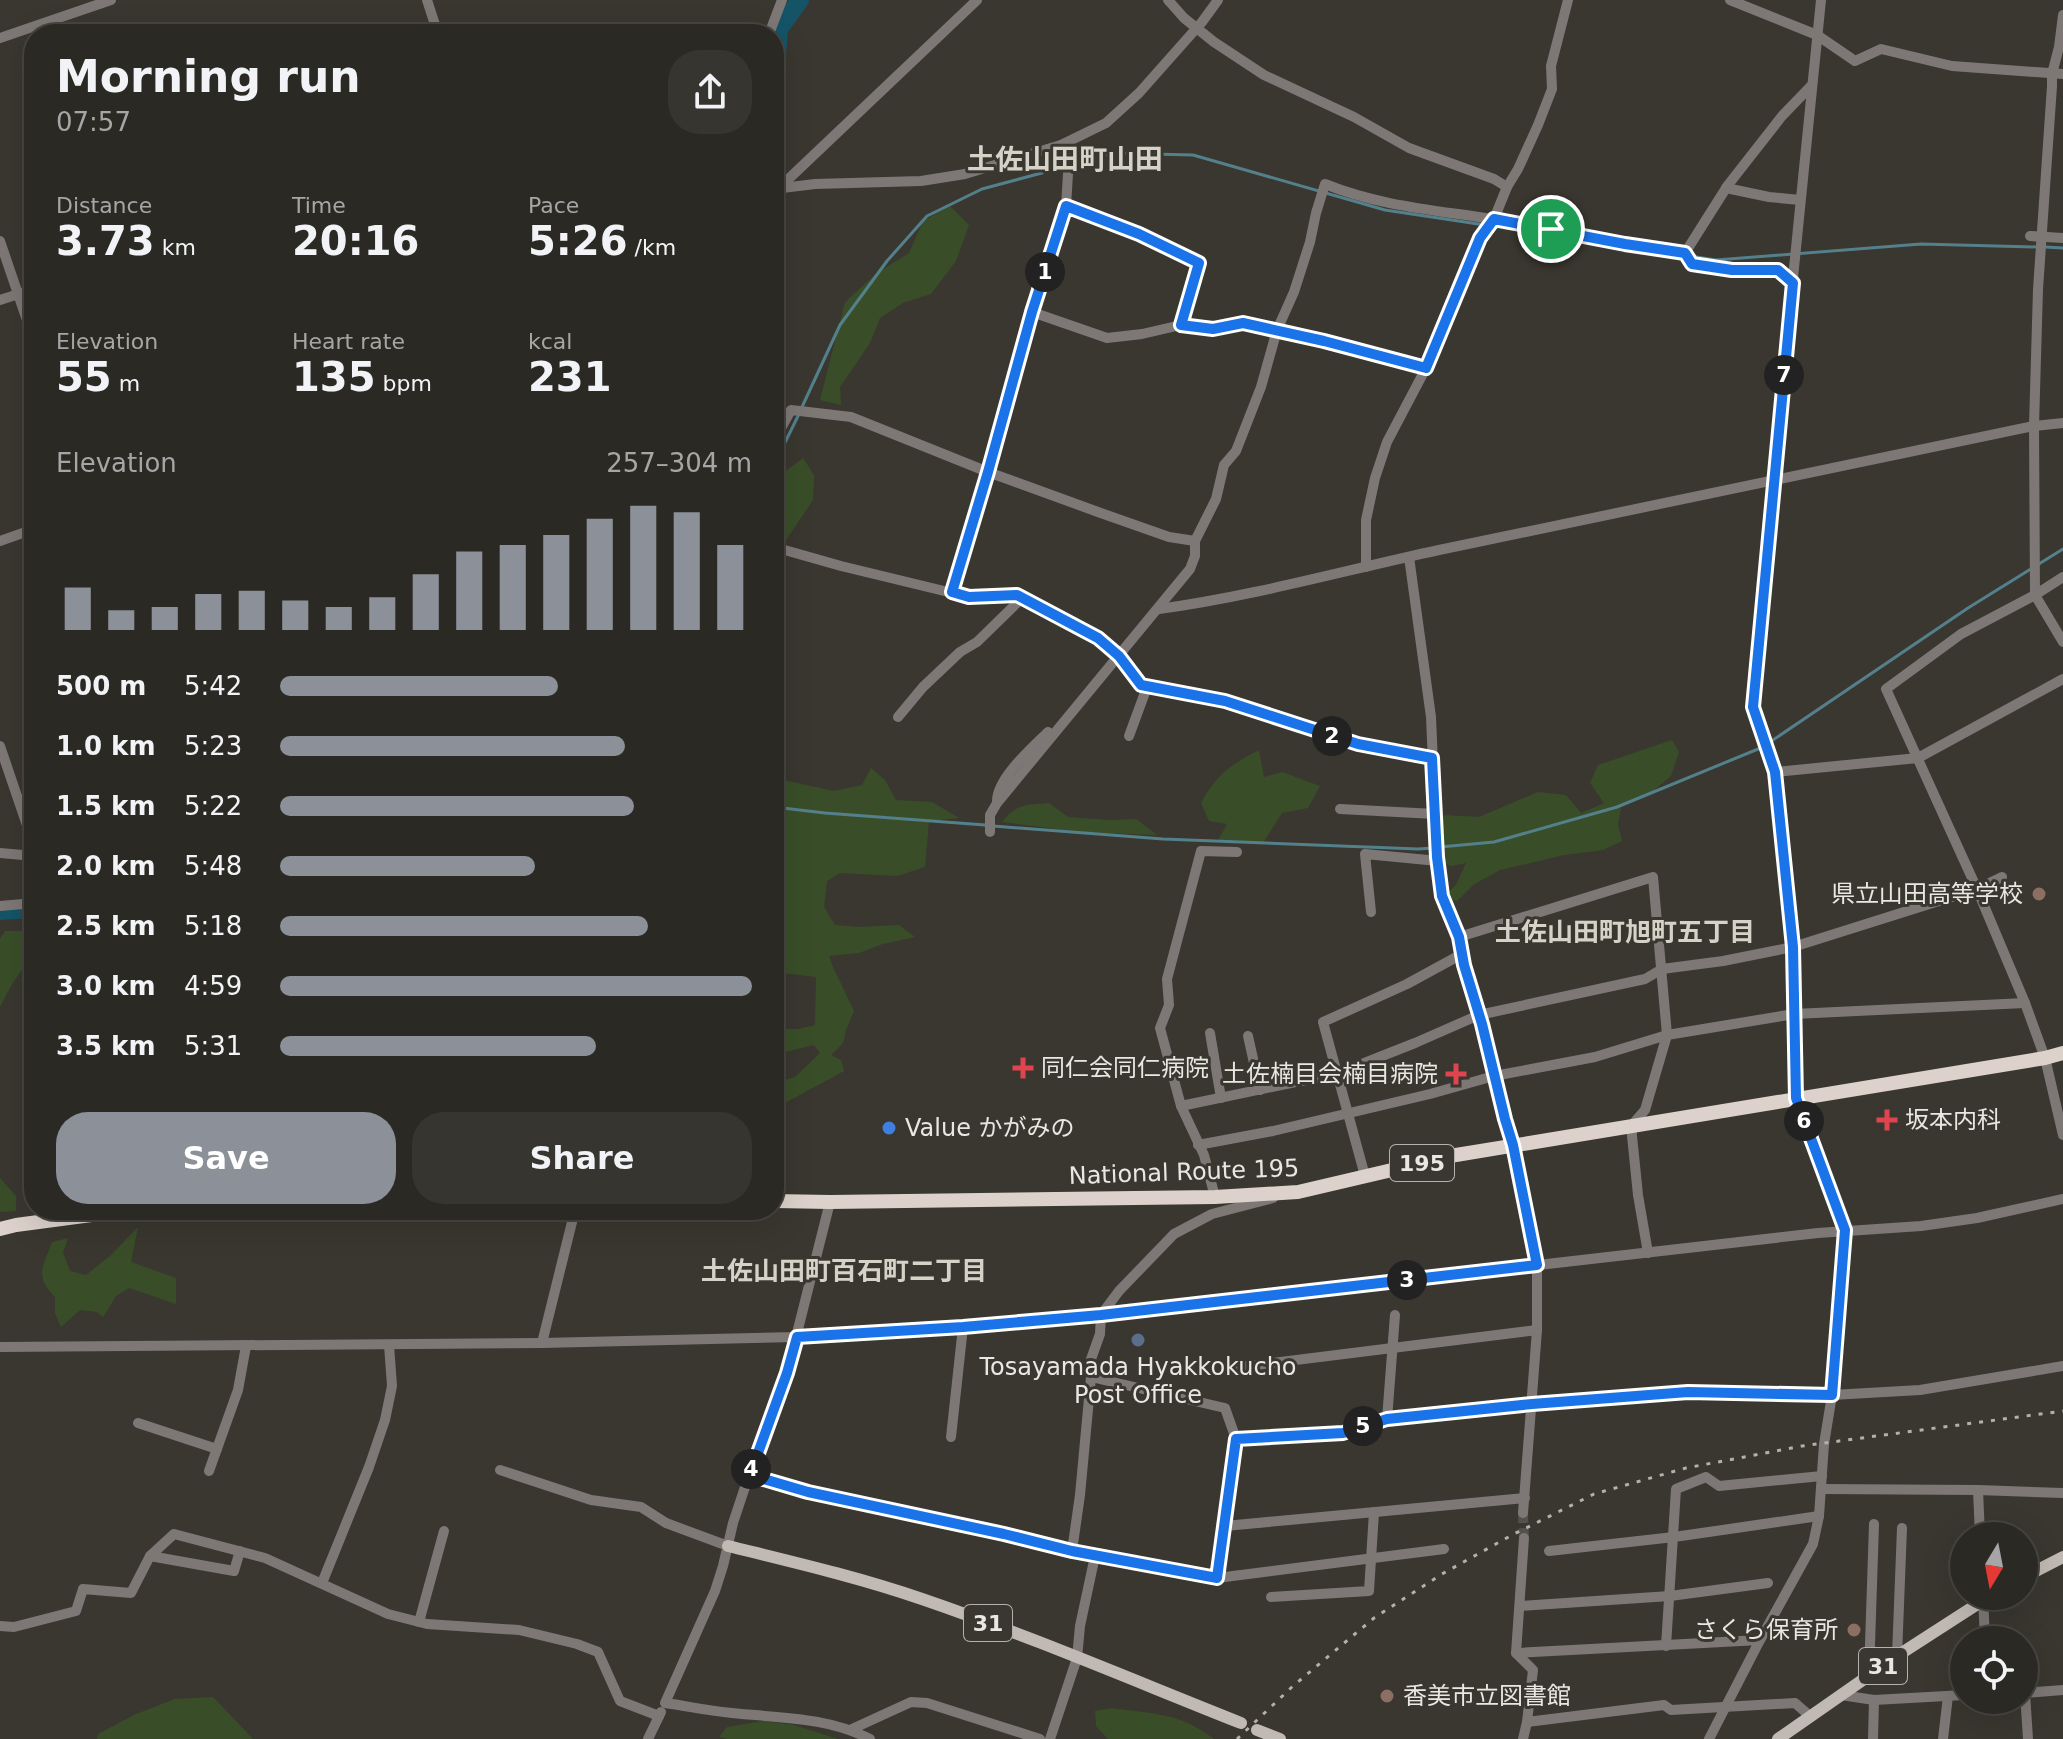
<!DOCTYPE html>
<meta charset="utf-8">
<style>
:root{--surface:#2b2923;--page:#373530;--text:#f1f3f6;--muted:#a6a6a6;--line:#474541;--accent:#8c9099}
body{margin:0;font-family:"DejaVu Sans","Noto Sans JP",sans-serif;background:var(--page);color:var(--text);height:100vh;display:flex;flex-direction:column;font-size:30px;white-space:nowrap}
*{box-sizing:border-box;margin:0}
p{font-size:26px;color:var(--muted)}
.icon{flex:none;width:44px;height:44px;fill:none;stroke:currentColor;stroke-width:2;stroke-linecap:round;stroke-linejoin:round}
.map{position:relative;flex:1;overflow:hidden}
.details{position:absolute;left:24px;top:24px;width:760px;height:1196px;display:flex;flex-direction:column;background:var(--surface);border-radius:32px;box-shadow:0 8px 32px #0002,0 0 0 2px var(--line)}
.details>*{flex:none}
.needle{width:52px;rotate:190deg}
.controls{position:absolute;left:1950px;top:1522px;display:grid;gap:16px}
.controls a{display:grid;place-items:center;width:88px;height:88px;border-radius:50%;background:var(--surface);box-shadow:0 8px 32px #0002,0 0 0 2px var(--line);font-size:40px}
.pin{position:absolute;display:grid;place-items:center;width:68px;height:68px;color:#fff;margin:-34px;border:4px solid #fff;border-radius:50%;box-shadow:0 2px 8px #0007}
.km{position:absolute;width:40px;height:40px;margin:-20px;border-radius:50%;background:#222;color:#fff;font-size:22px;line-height:40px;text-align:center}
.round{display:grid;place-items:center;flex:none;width:84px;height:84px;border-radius:32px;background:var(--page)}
.overview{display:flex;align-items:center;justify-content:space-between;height:136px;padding:0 32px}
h1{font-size:44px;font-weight:700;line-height:60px}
.stats{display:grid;grid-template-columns:repeat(3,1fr);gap:12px;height:136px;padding:8px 32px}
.stats div{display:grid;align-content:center}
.stats b{font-size:40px;font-weight:700}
.stats small{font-size:22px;font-weight:400}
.stats p{font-size:22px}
.chart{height:224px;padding:16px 32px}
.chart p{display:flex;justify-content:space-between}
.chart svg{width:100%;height:144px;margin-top:8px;stroke:var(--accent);stroke-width:6}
.button{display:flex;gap:16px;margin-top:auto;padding:16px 32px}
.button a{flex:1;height:92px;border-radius:32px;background:var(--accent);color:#fff;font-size:32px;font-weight:700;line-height:92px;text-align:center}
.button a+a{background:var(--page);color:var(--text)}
ul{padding:0 32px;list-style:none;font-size:26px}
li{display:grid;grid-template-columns:128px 96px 1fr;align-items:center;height:60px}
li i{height:20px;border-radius:10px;background:var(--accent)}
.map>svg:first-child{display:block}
.green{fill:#394e28}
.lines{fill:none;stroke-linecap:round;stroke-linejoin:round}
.stream{stroke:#54808c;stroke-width:3}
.river{stroke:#155467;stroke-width:18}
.minor-tunnel{stroke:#53514a;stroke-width:10;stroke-dasharray:10 5;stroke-linecap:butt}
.minor{stroke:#7d7876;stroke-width:10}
.major{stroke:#c1b9b3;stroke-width:12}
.highway{stroke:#dcd2cb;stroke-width:14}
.rail{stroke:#b2b1aa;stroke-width:3;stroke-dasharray:4 8;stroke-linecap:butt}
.route-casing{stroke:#fff;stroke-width:16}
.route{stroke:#1a73e8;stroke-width:10}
.education-dot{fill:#8d6e63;stroke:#39372f;stroke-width:3}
.health-dot{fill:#e0444e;stroke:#39372f;stroke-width:3}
.shop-dot{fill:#3f7fe0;stroke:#39372f;stroke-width:3}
.service-dot{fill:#5c6f8a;stroke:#39372f;stroke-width:3}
.labels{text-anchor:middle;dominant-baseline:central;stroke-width:6;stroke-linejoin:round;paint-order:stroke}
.shield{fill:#39372f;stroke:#b4b2ac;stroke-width:2}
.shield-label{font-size:22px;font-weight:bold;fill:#e8e7e1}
.poi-label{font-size:24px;fill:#e8e7e1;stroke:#39372f;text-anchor:start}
.street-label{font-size:24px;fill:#e8e7e1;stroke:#39372f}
.neighbourhood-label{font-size:26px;font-weight:bold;fill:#d5d3c8;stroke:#39372f}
.quarter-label{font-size:28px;font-weight:bold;fill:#d5d3c8;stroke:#39372f}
</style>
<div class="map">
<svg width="2063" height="1739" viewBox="0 0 2063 1739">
<rect width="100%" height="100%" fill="#39372f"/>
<g class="green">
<polygon points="950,206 969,225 956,261 931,294 903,303 880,318 870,343 840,387 841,405 820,400 845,302 877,273 909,253 923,221"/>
<polygon points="803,458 814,475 813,500 786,540 774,540 774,498 777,492 780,475"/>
<polygon points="1672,740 1679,752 1671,776 1652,792 1621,807 1618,825 1622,841 1603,850 1564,855 1500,870 1473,885 1457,901 1444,896 1456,885 1466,863 1452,866 1436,862 1435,834 1444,815 1479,817 1538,792 1566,795 1581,813 1604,803 1590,783 1598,765"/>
<path d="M1259 750 1264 777 1282 772 1320 786 1308 808 1282 813 1263 843 1217 842 1227 824 1209 821 1201 803C1216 775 1231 764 1259 750Z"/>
<polygon points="871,768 885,780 896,800 932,802 959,818 929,821 925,867 897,876 840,873 827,881 824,907 835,925 860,927 899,925 915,937 883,944 859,953 829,956 833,967 854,1011 846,1030 843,1043 831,1055 841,1060 844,1071 774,1109 774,1082 795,1077 820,1053 814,1045 781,1053 774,1059 774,1029 798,1029 815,1025 816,977 774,972 774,778 834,791 862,785"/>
<path d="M1049 803 1068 817 1109 820 1136 819 1157 835 1079 832 1002 822C1017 803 1027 805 1049 803Z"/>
<polygon points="5,931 25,931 28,961 12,984 0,1007 0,939"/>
<polygon points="0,1178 16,1196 16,1211 0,1212"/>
<path d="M138 1227 131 1262 176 1278V1304L129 1288 116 1296 103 1317 97 1312 80 1310 61 1327 55 1313V1297C34 1276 43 1267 52 1242L68 1238 63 1253 70 1271 86 1275 111 1255Z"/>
<polygon points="213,1697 253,1739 97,1739 98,1734 136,1714 175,1699"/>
<path d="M1111 1708C1153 1714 1179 1712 1214 1739H1108L1096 1726 1095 1711Z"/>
<polygon points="763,1721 794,1725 838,1739 728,1739 719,1737 727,1727"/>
</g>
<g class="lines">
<g class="stream">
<polyline points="1071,165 1112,153 1193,155 1385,210 1485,225"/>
<polyline points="1493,226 1576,239"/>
<polyline points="2045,247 2063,248"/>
<polyline points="1690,256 1716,260 1921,244 2038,247"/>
<polyline points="802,407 840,325 887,261 927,216 982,189 1064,167"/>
<polyline points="774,465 799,414"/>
<polyline points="1770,742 1968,608 2063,549"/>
<polyline points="774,807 825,813 985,825"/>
<polyline points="993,826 1163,839 1418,849 1433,848"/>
<polyline points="1440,847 1494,842 1617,807 1763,747"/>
</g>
<g class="river">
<polyline points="774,101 779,29 800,0"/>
<polyline points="0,911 34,909"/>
</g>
<polyline class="minor-tunnel" points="1523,1513 1524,1538"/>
<g class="minor">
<polyline points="427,0 438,34"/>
<polyline points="1168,0 1184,18 1214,42 1264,75 1354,117 1409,148 1494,179 1507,187"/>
<polyline points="1730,0 1817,35 1855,61 1881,49 1952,66 2063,74"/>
<polyline points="2063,15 2059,47 2052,74 2052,86 2038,289 2034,426 2035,595 2063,642"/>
<polyline points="769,34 782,0"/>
<polyline points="0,38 111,0"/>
<polyline points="779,188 977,0"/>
<polyline points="1726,188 1769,197 1800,200"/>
<polyline points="774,189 815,184 921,181 965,174 1061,145 1106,123 1139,93 1202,22 1218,0"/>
<polyline points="1066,206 1139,234 1199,263 1181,325"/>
<polyline points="2030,236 2063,238"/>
<polyline points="0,241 34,341"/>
<polyline points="1685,253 1728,185 1782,116 1811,86"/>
<polyline points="1685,253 1692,264 1732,270 1778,270 1793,283"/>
<polyline points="0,300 34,289"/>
<polyline points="1032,312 1107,338 1142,334 1181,325 1213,329 1243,323 1324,341 1426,368"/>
<polyline points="774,441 791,410 851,417 988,472 1098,512 1169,537 1195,541 1195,556 1190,569 997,803 990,815 990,832"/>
<polyline points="0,541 34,529"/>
<path d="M1195 541 1216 499 1224 465 1236 451 1261 387 1277 330 1294 292 1310 242 1316 213 1325 184C1379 206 1435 210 1492 219 1557 229 1620 244 1685 253"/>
<polyline points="774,547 841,566 969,597 1017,595 1098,638 1119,656 1141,685 1225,701 1358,744 1432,758"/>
<polyline points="1409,557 1431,717 1437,857 1442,896 1459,937 1464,965 1482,1024 1505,1119 1513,1145 1537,1265 1537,1330 1523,1513"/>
<polyline points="1366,567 1366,520 1375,478 1387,442 1426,368 1480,238 1494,219 1507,187 1518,169 1538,125 1552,89 1551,66 1568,0"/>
<polyline points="2063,577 2035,595 1961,634 1886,689 1977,889 2025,1003 2045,1058 2063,1135"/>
<polyline points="952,592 988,472 1032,312 1066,206 1069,158 1061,145"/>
<path d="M1159 609C1254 596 1346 570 1439 550 1637 509 1835 467 2034 426L2063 423"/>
<polyline points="898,717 923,687 960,652 977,642 1022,598"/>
<polyline points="1129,736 1147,687"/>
<polyline points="0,746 34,846"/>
<polyline points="1775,772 1918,758 2063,679"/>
<path d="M997 801C997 778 1032 748 1048 732"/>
<polyline points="1340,809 1435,814"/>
<polyline points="0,853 34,856"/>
<polyline points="0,906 34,903"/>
<polyline points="1371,912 1365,854 1438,861"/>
<polyline points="1459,937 1653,877 1667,1035 1645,1110 1631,1126 1638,1195 1648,1253"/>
<polyline points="1210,1033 1221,1098"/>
<polyline points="1248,1036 1260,1090"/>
<polyline points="1181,1106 1339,1073 1415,1043 1479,1015 1645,979 1662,969 1723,961 1793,947 1977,889 2002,877"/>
<polyline points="1198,1145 1273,1131 1430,1094 1494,1076 1595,1057 1667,1035 1794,1014 2025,1003"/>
<polyline points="1365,1176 1323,1022 1407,984 1462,954"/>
<polyline points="1215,1197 1204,1155 1181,1106 1160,1028 1169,1005 1167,979 1201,851 1237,852"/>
<path d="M830 1202 787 1373 754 1460 733 1523 723 1566 715 1591 665 1703C687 1706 709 1711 732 1713 779 1718 828 1717 870 1739"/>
<polyline points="542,1343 575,1210"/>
<polyline points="0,1347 542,1343 797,1337 963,1327 1101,1315 1818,1233 1921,1226 1977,1218 2063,1199"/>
<polyline points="1240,1367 1537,1330"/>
<polyline points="1091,1377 1225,1408 1236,1439 1231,1484 1217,1578"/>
<polyline points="1387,1419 1395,1315"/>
<polyline points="138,1423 217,1449"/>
<polyline points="951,1437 963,1327"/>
<polyline points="1236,1439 1343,1433 1387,1419 1532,1404 1688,1392 1832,1395 1920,1390 2063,1366"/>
<polyline points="500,1470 591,1500 641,1507 666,1523 728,1546"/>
<polyline points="209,1471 238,1390 246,1346"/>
<polyline points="750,1475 808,1492 961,1525 1072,1551 1217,1578 1444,1549"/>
<polyline points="1822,1489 1978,1490 2063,1493"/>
<polyline points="1978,1490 1980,1536"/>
<polyline points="1225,1526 1525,1498"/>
<polyline points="1072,1551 1080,1495 1091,1377 1090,1362 1100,1334 1101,1315 1119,1291 1174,1234 1212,1214 1273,1198"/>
<polyline points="1549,1551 1674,1537 1819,1516"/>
<polyline points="150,1556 234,1571 240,1551"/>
<polyline points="322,1583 369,1467 385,1420 392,1386 389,1345"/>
<polyline points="1983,1596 1985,1640"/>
<polyline points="1271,1597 1369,1591 1374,1512"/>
<polyline points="1520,1606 1670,1596 1768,1583"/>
<polyline points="419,1622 444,1531"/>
<polyline points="0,1626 14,1627 76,1611 83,1589 131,1593 150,1556 174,1534 265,1558 388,1614 427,1624 519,1630 577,1644 598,1652 620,1701 659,1716"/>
<polyline points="1666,1646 1676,1489 1706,1477 1719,1486 1822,1476"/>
<polyline points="1516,1653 1760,1640"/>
<polyline points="1897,1656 1902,1528"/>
<polyline points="1869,1675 1874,1524"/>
<polyline points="2024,1693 2063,1690"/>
<polyline points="2025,1693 2028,1739"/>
<polyline points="1841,1695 1874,1700 1964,1695"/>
<polyline points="1527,1722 1664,1705 1671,1710 1795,1703 1811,1717"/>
<polyline points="852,1729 911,1702 927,1703 1040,1739"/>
<polyline points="648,1739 661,1712"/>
<polyline points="1050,1739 1077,1658 1080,1626 1095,1556"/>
<polyline points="1523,1739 1527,1722 1533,1670 1516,1653 1524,1538"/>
<polyline points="1709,1739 1760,1640 1813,1544 1819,1516 1824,1444 1832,1395 1845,1230 1796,1098 1793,947 1775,772 1753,707 1770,506 1821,0"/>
<polyline points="1873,1739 1874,1700"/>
<polyline points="1943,1739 1948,1696"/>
</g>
<g class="major">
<path d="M728 1546C793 1562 858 1577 922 1599 1030 1636 1135 1681 1241 1723"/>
<polyline points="2024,1577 2063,1557"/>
<polyline points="1257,1730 1280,1739"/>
<polyline points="1778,1739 1897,1656 1990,1596"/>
</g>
<g class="highway">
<polyline points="774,1201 830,1202 1215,1197 1298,1192 1456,1155 2045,1058 2063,1053"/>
<polyline points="0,1229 16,1225 129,1210"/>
</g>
<polyline class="rail" points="1237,1739 1293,1686 1374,1618 1442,1574 1512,1535 1594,1494 1686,1468 1802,1446 2063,1411"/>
</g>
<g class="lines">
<defs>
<polygon id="route" points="1066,206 1139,234 1199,263 1181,325 1213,329 1243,323 1324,341 1426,368 1480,238 1494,219 1625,244 1685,253 1692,264 1732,270 1778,270 1793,283 1753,707 1775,772 1793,947 1796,1098 1845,1230 1832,1395 1688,1392 1532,1404 1387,1419 1343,1433 1236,1439 1217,1578 1072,1551 1004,1534 808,1492 750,1475 787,1373 797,1337 963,1327 1101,1315 1537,1265 1513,1145 1505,1119 1482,1024 1464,965 1459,937 1442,896 1437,857 1432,758 1358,744 1225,701 1141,685 1119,656 1098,638 1017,595 969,597 952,592 988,472 1032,312"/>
</defs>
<use href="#route" class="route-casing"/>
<use href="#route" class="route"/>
</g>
<g class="education-dot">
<circle cx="2039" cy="894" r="8"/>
<circle cx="1854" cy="1630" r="8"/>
<circle cx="1387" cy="1696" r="8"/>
</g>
<g class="health-dot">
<path d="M1019 1056h8v8h8v8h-8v8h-8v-8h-8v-8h8z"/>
<path d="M1452 1062h8v8h8v8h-8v8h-8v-8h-8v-8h8z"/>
<path d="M1883 1108h8v8h8v8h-8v8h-8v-8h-8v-8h8z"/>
</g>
<circle class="shop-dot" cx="889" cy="1128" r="8"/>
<circle class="service-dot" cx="1138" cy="1340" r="8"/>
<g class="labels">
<g class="shield">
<rect x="1390" y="1145" width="64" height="36" rx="6"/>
<rect x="964" y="1605" width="48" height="36" rx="6"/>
<rect x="1859" y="1648" width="48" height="36" rx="6"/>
</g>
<g class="shield-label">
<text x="1422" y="1163">195</text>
<text x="988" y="1623">31</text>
<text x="1883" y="1666">31</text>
</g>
<g class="poi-label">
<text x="2023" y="894" text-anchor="end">県立山田高等学校</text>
<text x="1041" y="1068">同仁会同仁病院</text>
<text x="1438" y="1074" text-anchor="end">土佐楠目会楠目病院</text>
<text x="1905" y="1120">坂本内科</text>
<text x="905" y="1128">Value かがみの</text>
<text x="1138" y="1367" text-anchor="middle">Tosayamada Hyakkokucho<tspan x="1138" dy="28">Post Office</tspan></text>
<text x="1838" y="1630" text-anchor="end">さくら保育所</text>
<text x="1403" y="1696">香美市立図書館</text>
</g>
<g class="street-label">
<text transform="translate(1184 1172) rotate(-2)">National Route 195</text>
</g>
<g class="neighbourhood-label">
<text x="1625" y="932">土佐山田町旭町五丁目</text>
<text x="844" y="1271">土佐山田町百石町二丁目</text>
</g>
<g class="quarter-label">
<text x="1065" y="159">土佐山田町山田</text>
</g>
</g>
</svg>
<div class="controls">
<a><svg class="needle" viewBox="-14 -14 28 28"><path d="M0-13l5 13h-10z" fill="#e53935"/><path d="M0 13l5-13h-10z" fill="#a6a6a6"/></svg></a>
<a><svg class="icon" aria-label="locate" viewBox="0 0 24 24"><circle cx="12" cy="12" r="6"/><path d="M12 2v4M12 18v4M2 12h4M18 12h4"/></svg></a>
</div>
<div class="pin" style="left:1551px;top:229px;background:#1e9e55"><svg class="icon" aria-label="arrive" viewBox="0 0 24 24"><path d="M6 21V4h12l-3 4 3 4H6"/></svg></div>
<b class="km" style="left:1045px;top:272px">1</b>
<b class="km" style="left:1332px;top:736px">2</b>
<b class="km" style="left:1407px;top:1280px">3</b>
<b class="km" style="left:751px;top:1469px">4</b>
<b class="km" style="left:1363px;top:1426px">5</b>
<b class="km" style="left:1804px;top:1121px">6</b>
<b class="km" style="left:1784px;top:375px">7</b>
<section class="details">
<div class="overview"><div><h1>Morning run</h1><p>07:57</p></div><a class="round"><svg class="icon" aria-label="share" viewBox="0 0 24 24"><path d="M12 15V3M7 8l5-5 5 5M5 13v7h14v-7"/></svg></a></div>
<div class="stats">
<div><p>Distance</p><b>3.73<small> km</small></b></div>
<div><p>Time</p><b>20:16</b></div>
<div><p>Pace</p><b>5:26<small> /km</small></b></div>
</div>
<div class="stats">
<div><p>Elevation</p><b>55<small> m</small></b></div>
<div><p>Heart rate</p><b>135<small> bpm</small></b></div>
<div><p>kcal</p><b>231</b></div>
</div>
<div class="chart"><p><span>Elevation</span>257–304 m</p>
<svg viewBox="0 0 160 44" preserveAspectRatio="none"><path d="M5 44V31M15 44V38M25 44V37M35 44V33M45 44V32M55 44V35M65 44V37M75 44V34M85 44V27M95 44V20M105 44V18M115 44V15M125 44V10M135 44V6M145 44V8M155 44V18"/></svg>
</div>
<ul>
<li><b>500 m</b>5:42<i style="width:59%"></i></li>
<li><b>1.0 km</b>5:23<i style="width:73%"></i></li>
<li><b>1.5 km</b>5:22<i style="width:75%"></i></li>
<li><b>2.0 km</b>5:48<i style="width:54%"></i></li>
<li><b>2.5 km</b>5:18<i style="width:78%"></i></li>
<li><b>3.0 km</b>4:59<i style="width:100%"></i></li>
<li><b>3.5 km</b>5:31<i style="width:67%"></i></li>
</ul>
<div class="button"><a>Save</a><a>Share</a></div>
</section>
</div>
